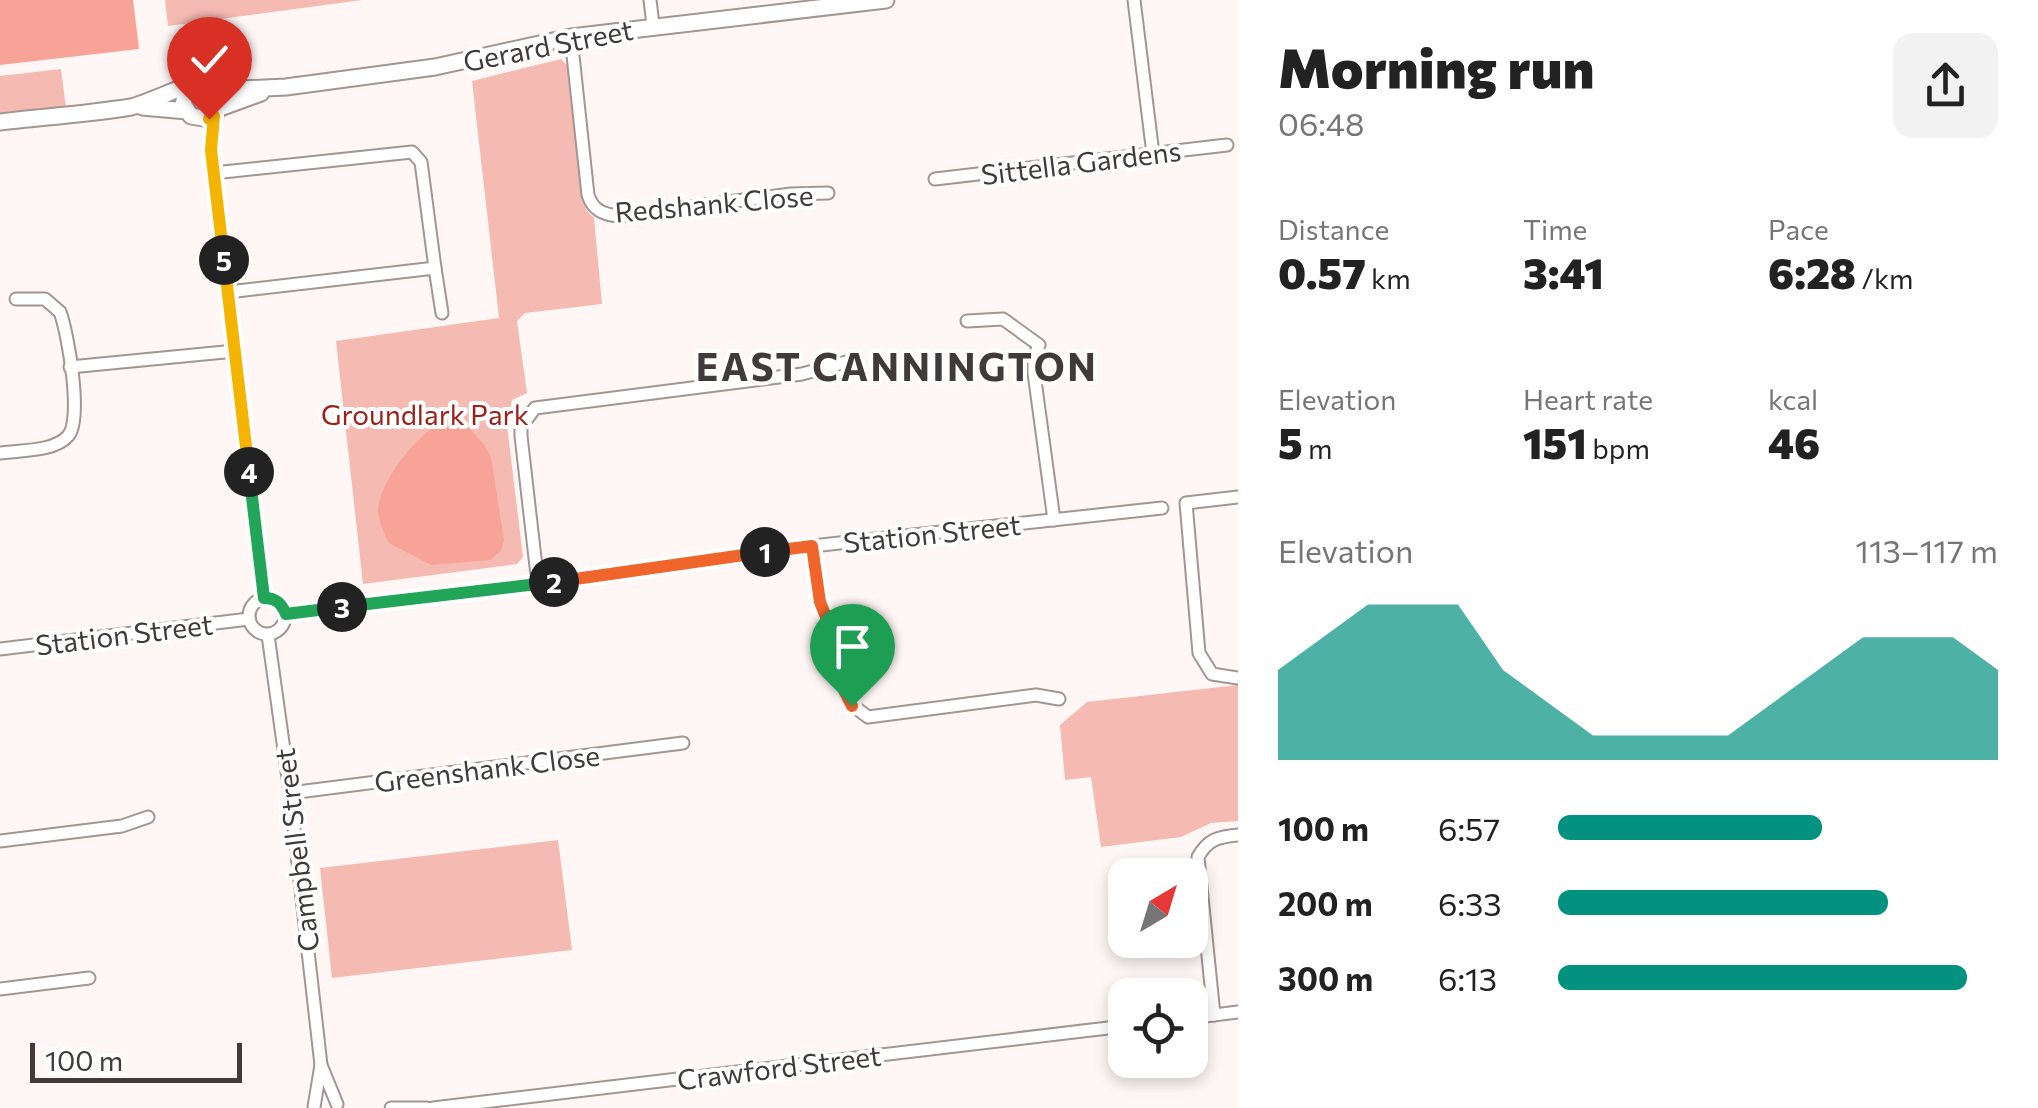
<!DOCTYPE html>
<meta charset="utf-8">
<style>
:root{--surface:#fff;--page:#f2f2f2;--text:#222;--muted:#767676;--accent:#02927f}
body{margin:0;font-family:Commissioner,sans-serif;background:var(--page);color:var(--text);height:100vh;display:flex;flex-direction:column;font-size:38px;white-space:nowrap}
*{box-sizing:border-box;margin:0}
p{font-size:32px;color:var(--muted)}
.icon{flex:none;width:55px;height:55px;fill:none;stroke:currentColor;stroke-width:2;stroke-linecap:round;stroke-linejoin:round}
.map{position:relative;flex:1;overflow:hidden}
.panel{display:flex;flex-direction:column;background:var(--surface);width:800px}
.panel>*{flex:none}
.needle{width:65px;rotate:38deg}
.controls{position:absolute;left:1108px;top:858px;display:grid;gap:20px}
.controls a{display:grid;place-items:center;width:100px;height:100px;border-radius:20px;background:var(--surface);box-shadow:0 5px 15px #0003;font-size:50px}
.scale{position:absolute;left:30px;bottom:25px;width:212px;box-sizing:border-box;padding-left:10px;border:5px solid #403b3a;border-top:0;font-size:28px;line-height:35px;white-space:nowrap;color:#403b3a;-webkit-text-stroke:8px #fff;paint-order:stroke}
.pin{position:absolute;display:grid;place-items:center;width:85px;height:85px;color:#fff;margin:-102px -42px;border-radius:50% 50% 50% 0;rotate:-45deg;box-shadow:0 0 10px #0007}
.pin .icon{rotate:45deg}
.km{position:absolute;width:50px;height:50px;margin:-25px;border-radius:50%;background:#222;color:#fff;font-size:28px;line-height:50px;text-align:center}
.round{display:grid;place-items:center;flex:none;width:105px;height:105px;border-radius:20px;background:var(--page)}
.headline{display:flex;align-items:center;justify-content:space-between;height:170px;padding:0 40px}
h1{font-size:55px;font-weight:800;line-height:75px}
.stats{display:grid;grid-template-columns:repeat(3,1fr);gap:15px;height:170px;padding:10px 40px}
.stats div{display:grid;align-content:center}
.stats b{font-size:42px;font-weight:800}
.stats small{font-size:28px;font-weight:400}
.stats p{font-size:28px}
.chart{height:280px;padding:20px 40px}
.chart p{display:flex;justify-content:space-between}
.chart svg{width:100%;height:180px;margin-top:10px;fill:var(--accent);opacity:.7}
ul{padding:0 40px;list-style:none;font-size:32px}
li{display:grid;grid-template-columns:160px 120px 1fr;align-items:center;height:75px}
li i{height:25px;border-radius:12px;background:var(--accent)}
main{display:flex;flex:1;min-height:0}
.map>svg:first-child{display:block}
.green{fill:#f5bbb2}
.water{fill:#f8a397}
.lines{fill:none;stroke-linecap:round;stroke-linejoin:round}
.minor-casing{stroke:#a29593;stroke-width:15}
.tertiary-casing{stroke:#a29593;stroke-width:19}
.minor{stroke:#fff;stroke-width:11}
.tertiary{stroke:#fff;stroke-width:15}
.split-1-casing{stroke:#fff;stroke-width:20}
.split-2-casing{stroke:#fff;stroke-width:20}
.split-3-casing{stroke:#fff;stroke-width:20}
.split-4-casing{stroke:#fff;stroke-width:20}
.split-5-casing{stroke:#fff;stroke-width:20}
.split-6-casing{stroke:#fff;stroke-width:20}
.split-1{stroke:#f0652b;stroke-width:12}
.split-2{stroke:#f0652b;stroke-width:12}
.split-3{stroke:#22a559;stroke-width:12}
.split-4{stroke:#22a559;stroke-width:12}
.split-5{stroke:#f5b400;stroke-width:12}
.split-6{stroke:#f5b400;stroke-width:12}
.labels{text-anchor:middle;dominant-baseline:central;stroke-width:8;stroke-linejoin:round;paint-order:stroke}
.street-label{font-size:28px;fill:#403b3a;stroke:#fff}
.park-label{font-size:28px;fill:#9a2019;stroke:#fff}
.district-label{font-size:38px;font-weight:bold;letter-spacing:2.5px;fill:#403b3a;stroke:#fff}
</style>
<main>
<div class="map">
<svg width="1238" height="1108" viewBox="0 0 1238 1108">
<rect width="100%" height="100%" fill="#fff7f5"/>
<g class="green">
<polygon points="165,0 362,0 168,26"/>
<polygon points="561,59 568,66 586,210 594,218 602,304 525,313 517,321 527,393 512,400 507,425 523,557 517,564 363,584 336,341 499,318 472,81"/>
<polygon points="61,69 66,108 0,116 0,76"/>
<polygon points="1238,685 1238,821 1211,823 1181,837 1101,847 1091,777 1065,780 1060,725 1087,702"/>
<polygon points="558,840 572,950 332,978 320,868"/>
</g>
<g class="water">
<polygon points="0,0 133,0 139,49 0,65"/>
<path d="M458 417 484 444 491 457 504 540 501 551 490 560 431 565 389 543C384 534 379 522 378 512 377 482 427 418 458 417Z"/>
</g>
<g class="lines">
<defs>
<g id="minor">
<polyline points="650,0 653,25"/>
<polyline points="1134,0 1153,154"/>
<path d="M571 37 588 195C593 210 602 214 618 216L791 194 828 193"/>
<polyline points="214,117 211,150 263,598"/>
<polyline points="214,173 412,152 421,162 435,268 228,292"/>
<polyline points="935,179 1227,145"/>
<polyline points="435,268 442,313"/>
<polyline points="967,321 1003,319 1039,345 1034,358 1034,373 1054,520"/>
<polyline points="70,367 235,351"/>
<path d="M0 453C20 450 54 452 68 436 83 420 68 333 60 312L45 299H16"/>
<polyline points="1238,497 1186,503 1199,653 1212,674 1238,678"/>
<polyline points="812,546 820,602 837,644 844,690 852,705 868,717 1036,695 1059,699"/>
<polyline points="538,584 521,436 521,427 535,408 802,374 850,361"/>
<circle cx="267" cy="616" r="18"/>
<polyline points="286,614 538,584 812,546 1162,508"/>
<polyline points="268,635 290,793 321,1065 337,1104"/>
<polyline points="0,649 249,619"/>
<polyline points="290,793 683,743"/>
<polyline points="0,841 122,826 148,817"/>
<polyline points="0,989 89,978"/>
<path d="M1214 1015 1198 857C1208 839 1218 837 1238 835"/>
<polyline points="1190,1018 1238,1012"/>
<polyline points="314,1107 321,1065"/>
<polyline points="391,1108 427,1108"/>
<polyline points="433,1108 1125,1026"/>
</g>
<g id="tertiary">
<polyline points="219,90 286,87 435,67 571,37 886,0"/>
<polyline points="142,107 187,111"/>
<polyline points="220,108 261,93"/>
<path d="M0 122C43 117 88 114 131 107 148 103 193 81 203 81 227 82 225 109 209 119L191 116 183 104 188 88"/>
</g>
</defs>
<use href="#minor" class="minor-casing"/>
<use href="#tertiary" class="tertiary-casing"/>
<use href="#minor" class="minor"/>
<use href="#tertiary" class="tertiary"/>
</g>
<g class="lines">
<defs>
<polyline id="split-1" points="765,552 812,546 820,602 837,644 844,690 852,706"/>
<polyline id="split-2" points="554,582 765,552"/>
<polyline id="split-3" points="342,607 554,582"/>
<path id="split-4" d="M249 472 264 598C276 598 281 603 286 614L342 607"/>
<polyline id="split-5" points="224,260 249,472"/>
<polyline id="split-6" points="209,119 214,116 211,150 224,260"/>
</defs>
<use href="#split-1" class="split-1-casing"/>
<use href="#split-2" class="split-2-casing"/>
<use href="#split-3" class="split-3-casing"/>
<use href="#split-4" class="split-4-casing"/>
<use href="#split-5" class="split-5-casing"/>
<use href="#split-6" class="split-6-casing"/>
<use href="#split-1" class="split-1"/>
<use href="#split-2" class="split-2"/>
<use href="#split-3" class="split-3"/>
<use href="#split-4" class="split-4"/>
<use href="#split-5" class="split-5"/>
<use href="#split-6" class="split-6"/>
</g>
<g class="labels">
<g class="street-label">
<text transform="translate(548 45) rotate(-11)">Gerard Street</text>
<text transform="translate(1081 162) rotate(-7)">Sittella Gardens</text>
<text transform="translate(714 203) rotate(-5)">Redshank Close</text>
<text transform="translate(932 533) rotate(-6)">Station Street</text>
<text transform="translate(124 634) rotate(-7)">Station Street</text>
<text transform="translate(487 768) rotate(-7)">Greenshank Close</text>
<text transform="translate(296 850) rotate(-97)">Campbell Street</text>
<text transform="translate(779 1067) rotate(-7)">Crawford Street</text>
</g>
<g class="park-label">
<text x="425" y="414">Groundlark Park</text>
</g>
<g class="district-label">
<text x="897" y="365">EAST CANNINGTON</text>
</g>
</g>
</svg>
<div class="controls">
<a><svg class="needle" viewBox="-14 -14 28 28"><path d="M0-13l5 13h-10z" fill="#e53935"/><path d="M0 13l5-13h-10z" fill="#767676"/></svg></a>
<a><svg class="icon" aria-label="locate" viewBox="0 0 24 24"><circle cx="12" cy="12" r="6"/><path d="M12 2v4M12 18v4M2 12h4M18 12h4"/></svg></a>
</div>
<div class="scale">100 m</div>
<div class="pin" style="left:852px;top:706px;background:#1e9e55"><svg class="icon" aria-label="arrive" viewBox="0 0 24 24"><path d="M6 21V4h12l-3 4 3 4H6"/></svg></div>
<div class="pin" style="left:209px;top:119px;background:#d93025"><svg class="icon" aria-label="check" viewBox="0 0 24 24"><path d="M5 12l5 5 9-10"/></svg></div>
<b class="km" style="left:765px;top:552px">1</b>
<b class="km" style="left:554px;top:582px">2</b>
<b class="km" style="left:342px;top:607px">3</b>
<b class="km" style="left:249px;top:472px">4</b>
<b class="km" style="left:224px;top:260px">5</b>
</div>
<section class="panel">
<div class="headline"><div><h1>Morning run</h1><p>06:48</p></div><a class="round"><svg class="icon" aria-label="share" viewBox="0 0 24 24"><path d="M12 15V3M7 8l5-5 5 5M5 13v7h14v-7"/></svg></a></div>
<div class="stats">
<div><p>Distance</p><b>0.57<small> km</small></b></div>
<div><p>Time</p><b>3:41</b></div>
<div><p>Pace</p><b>6:28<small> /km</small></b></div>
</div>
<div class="stats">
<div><p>Elevation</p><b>5<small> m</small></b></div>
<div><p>Heart rate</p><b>151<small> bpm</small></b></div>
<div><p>kcal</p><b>46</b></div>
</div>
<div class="chart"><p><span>Elevation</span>113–117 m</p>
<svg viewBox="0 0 160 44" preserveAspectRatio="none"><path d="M0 44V22L10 14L20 6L30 6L40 6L50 22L60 30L70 38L80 38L90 38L100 38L110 30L120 22L130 14L140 14L150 14L160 22V44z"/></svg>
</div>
<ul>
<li><b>100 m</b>6:57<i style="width:60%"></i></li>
<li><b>200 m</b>6:33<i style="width:75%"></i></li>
<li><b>300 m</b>6:13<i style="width:93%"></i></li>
</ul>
</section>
</main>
